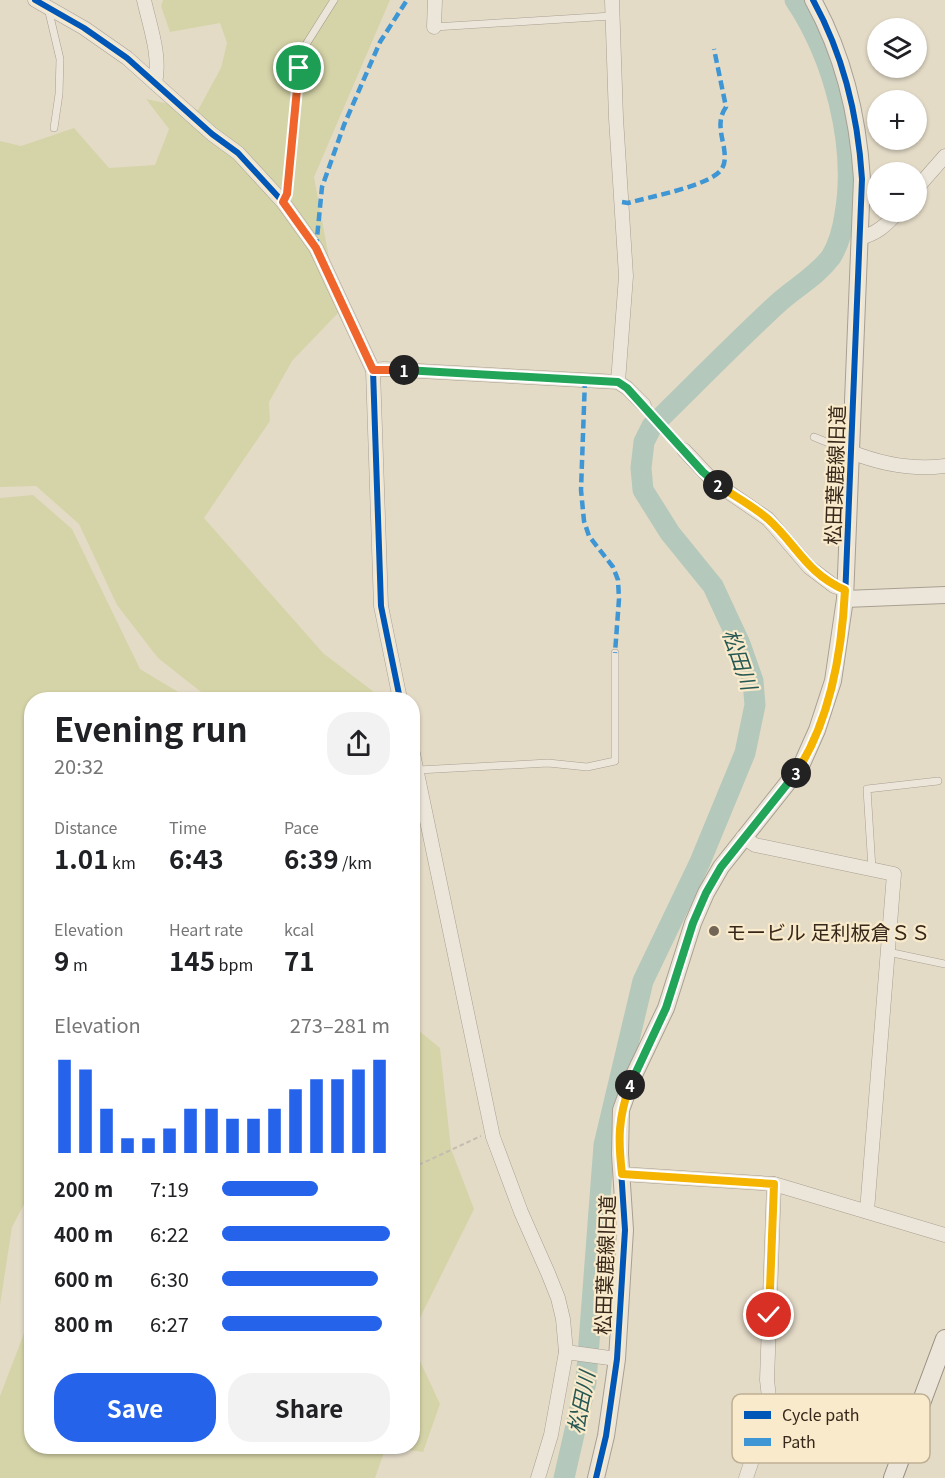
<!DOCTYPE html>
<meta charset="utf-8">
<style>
:root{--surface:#fff;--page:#f2f2f2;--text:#202124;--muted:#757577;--accent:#2563eb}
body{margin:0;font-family:Georgia,"Noto Sans JP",serif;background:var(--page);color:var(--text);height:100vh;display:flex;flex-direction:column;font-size:22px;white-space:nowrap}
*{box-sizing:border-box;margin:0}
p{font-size:20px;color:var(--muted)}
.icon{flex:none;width:33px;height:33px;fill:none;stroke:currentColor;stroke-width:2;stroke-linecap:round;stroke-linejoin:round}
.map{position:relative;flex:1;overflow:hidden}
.drawer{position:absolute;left:24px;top:692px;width:396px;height:762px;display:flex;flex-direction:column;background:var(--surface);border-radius:24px;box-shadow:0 2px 4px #0004}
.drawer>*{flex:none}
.tools{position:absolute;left:867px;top:18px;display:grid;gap:12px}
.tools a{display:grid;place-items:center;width:60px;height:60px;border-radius:50%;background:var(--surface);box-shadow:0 2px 4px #0004;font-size:30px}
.pin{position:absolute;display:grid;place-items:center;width:51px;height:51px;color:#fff;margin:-26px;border:3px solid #fff;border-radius:50%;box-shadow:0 2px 6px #0007}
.km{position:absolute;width:30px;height:30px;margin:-15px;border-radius:50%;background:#222;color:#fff;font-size:16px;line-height:30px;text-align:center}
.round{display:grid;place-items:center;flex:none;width:63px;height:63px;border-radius:24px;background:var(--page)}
.headline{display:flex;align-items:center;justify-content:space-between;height:102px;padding:0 30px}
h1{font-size:33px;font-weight:700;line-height:45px}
.metrics{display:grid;grid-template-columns:repeat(3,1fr);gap:9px;height:102px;padding:6px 30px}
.metrics div{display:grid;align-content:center}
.metrics b{font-size:26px;font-weight:700}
.metrics small{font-size:16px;font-weight:400}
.metrics p{font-size:16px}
.chart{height:168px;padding:12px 30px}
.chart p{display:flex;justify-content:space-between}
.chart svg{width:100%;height:108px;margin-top:6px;stroke:var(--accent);stroke-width:6}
.cta{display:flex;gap:12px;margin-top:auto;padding:12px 30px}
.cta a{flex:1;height:69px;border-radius:24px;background:var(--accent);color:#fff;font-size:24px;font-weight:700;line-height:69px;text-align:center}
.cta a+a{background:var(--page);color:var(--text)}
ul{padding:0 30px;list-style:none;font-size:20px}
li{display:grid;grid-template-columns:96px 72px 1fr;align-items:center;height:45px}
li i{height:15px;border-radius:8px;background:var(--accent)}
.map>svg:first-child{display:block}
.green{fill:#d5d4a8}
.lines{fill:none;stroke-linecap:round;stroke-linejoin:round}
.river{stroke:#b4c9bb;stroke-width:21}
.service-casing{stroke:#a89f91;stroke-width:8}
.minor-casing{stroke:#a89f91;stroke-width:15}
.tertiary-casing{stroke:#a89f91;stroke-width:18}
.secondary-casing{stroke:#988f81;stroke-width:20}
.path{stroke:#c4bcb1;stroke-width:2;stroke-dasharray:4.5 3;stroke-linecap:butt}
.service{stroke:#ece6da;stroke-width:7}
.minor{stroke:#ece6da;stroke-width:14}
.tertiary{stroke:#ece6da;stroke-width:16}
.secondary{stroke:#ece6da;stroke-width:18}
.quiet{stroke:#3e96d4;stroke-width:4.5;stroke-dasharray:9 4.5;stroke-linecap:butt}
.cycleway-casing{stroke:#f8eaca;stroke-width:10}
.cycleway{stroke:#0057b8;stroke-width:6}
.split-1-casing{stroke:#fff;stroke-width:12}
.split-2-casing{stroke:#fff;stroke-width:12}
.split-3-casing{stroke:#fff;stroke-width:12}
.split-4-casing{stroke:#fff;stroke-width:12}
.split-5-casing{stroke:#fff;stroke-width:12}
.split-1{stroke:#f0652b;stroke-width:8}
.split-2{stroke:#22a559;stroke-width:8}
.split-3{stroke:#f5b400;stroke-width:8}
.split-4{stroke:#22a559;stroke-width:8}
.split-5{stroke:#f5b400;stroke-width:8}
.poi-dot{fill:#746657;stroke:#f8eaca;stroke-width:2}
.labels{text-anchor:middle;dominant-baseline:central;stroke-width:4.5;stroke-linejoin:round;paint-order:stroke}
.street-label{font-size:20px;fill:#37271a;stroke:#f8eaca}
.poi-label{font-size:20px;fill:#37271a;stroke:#f8eaca;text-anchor:start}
.water-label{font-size:21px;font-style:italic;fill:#275854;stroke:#f8eaca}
.key{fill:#f8eaca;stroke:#beb095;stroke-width:1.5}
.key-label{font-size:16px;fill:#37271a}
</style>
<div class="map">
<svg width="945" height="1478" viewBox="0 0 945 1478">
<rect width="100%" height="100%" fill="#e4dbc7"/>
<g class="green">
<polygon points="163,0 390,0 314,177 339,312 292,361 269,402 270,421 204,518 323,653 383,699 210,699 158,658 117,605 79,524 36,486 0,487 0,141 21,146 74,128 109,168 155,165 169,129 146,99 198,110 221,68 227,43 220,23 170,32 161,6"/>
<polygon points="33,495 72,529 140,669 190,699 32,699 31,1191 12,1227 0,1305 0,498"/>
<polygon points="413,1026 440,1048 451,1149 474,1209 413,1332"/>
<polygon points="31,1315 32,1446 412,1446 413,1346 440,1404 423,1452 386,1447 375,1478 0,1478 0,1396"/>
</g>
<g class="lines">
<path class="river" d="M564 1478 586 1382 604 1145 643 981 700 862 745 753 755 705 753 681 740 644 713 586 670 533 643 490 641 468 644 442 652 426C693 386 734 344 776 305 794 288 816 277 831 257 839 244 843 228 845 214 857 145 834 58 795 0"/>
<defs>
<g id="service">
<polyline points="48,8 60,59 59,94 54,128"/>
<polyline points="434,27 612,16"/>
<polyline points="283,202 287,194 297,81 305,46 334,0"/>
<polyline points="644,405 684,450"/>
<polyline points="814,437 851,452"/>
<polyline points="418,770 548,763 587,767 615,761 615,653"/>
<polyline points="872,869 867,789 938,781"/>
<polyline points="888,952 945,964"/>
</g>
<g id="minor">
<polyline points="35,0 84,28 127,58 212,134 238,153 283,202 316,248 373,370 381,606 400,699"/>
<path d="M144 0C150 27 161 56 155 83"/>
<polyline points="612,0 616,118 626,276 618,382"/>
<polyline points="434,27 435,0"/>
<polyline points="916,189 945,156"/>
<path d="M859 238C877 234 886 225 898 212"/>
<polyline points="373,370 384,369 618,382 627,388 644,405"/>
<polyline points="684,450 714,482 768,519 809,567 834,586 845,590"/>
<path d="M851 452C881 464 913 470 945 466"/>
<polyline points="412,749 493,1137 521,1212 548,1273 558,1298 563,1319 566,1352 551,1435 538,1478"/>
<polyline points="743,837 755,845 894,874 867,1211"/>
<polyline points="622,1174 774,1184"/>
<polyline points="566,1352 617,1359"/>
<polyline points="746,1478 770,1406 767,1380 774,1184 945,1235"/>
</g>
<g id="tertiary">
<polyline points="845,599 945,595"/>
<path d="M596 1478 606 1436 617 1359 625 1230 620 1154 621 1110 633 1077 666 1008 693 923 706 893 721 867 801 766 817 730 833 681 845 599 862 179C858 116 844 56 813 0"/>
</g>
<polyline id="secondary" points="893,1478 945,1339"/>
</defs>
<use href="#service" class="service-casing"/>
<use href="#minor" class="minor-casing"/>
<use href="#tertiary" class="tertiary-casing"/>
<use href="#secondary" class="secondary-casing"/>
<polyline class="path" points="412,1168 481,1136"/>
<use href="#service" class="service"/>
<use href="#minor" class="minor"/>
<use href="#tertiary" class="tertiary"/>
<use href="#secondary" class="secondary"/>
<g class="quiet">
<path d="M622 202 628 203C649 197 709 186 721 170 726 163 725 156 724 148 721 132 717 120 726 107L714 49"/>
<polyline points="316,248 322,187 344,125 380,42 407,0"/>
<polyline points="585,379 581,490 584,521 589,536 613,567 618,580 619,599 615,653"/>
</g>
<defs>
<g id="cycleway">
<polyline points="35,0 84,28 127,58 212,134 238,153 283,202 316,248 373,370 381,606 400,699"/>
<path d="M596 1478 606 1436 617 1359 625 1230 620 1154 621 1110 633 1077 666 1008 693 923 706 893 721 867 801 766 817 730 833 681 845 599 862 179C858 116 844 56 813 0"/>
</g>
</defs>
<use href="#cycleway" class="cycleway-casing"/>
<use href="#cycleway" class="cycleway"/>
</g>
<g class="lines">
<defs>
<polyline id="split-1" points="299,68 287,194 283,202 316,248 373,370 404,370"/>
<polyline id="split-2" points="404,370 618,382 627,388 703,472 718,485"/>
<path id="split-3" d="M718 485C734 496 753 506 768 519 796 544 807 574 845 590 842 651 830 721 796 773"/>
<polyline id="split-4" points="630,1085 666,1008 693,923 706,893 721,867 796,773"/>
<path id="split-5" d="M630 1085C618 1118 618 1140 622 1174L774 1184 769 1315"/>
</defs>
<use href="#split-1" class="split-1-casing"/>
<use href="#split-2" class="split-2-casing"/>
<use href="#split-3" class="split-3-casing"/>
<use href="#split-4" class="split-4-casing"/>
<use href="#split-5" class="split-5-casing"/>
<use href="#split-1" class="split-1"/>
<use href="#split-2" class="split-2"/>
<use href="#split-3" class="split-3"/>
<use href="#split-4" class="split-4"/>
<use href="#split-5" class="split-5"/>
</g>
<circle class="poi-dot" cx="714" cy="931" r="6"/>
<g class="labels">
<g class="street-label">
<text transform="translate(834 475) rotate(-88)">松田葉鹿線旧道</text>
<text transform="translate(604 1265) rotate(-88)">松田葉鹿線旧道</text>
</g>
<g class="poi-label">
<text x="726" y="931">モービル 足利板倉ＳＳ</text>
</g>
<g class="water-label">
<text transform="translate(741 659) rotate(71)">松田川</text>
<text transform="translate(580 1402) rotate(-79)">松田川</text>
</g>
</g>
<rect x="732" y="1394" width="198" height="69" rx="9" class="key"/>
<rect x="744" y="1411" width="27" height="8" fill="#0057b8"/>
<rect x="744" y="1438" width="27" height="8" fill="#3e96d4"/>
<g class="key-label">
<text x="782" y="1421">Cycle path</text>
<text x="782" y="1448">Path</text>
</g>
</svg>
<div class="tools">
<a><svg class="icon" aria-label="layers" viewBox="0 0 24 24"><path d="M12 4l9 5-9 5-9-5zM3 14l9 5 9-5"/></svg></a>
<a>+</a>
<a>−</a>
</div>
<div class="pin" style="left:299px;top:68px;background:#1e9e55"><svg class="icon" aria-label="arrive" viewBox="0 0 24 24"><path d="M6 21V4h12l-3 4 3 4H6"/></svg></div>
<div class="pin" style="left:769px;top:1315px;background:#d93025"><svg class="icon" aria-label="check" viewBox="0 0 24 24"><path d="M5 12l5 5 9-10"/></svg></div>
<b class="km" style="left:404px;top:370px">1</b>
<b class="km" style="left:718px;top:485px">2</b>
<b class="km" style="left:796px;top:773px">3</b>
<b class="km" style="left:630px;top:1085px">4</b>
<section class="drawer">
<div class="headline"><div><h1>Evening run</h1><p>20:32</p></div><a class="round"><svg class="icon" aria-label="share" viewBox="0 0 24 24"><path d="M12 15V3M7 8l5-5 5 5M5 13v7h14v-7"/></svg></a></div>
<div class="metrics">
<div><p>Distance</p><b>1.01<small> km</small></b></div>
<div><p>Time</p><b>6:43</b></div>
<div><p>Pace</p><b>6:39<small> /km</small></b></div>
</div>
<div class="metrics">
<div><p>Elevation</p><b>9<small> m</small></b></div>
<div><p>Heart rate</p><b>145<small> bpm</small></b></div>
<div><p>kcal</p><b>71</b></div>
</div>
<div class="chart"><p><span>Elevation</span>273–281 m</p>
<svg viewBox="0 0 160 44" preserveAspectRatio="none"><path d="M5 44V6M15 44V10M25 44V26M35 44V38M45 44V38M55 44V34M65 44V26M75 44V26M85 44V30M95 44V30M105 44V26M115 44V18M125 44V14M135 44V14M145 44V10M155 44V6"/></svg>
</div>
<ul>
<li><b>200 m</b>7:19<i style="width:57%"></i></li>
<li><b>400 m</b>6:22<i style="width:100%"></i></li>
<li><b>600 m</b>6:30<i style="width:93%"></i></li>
<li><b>800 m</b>6:27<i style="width:95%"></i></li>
</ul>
<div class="cta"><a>Save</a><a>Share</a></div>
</section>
</div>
